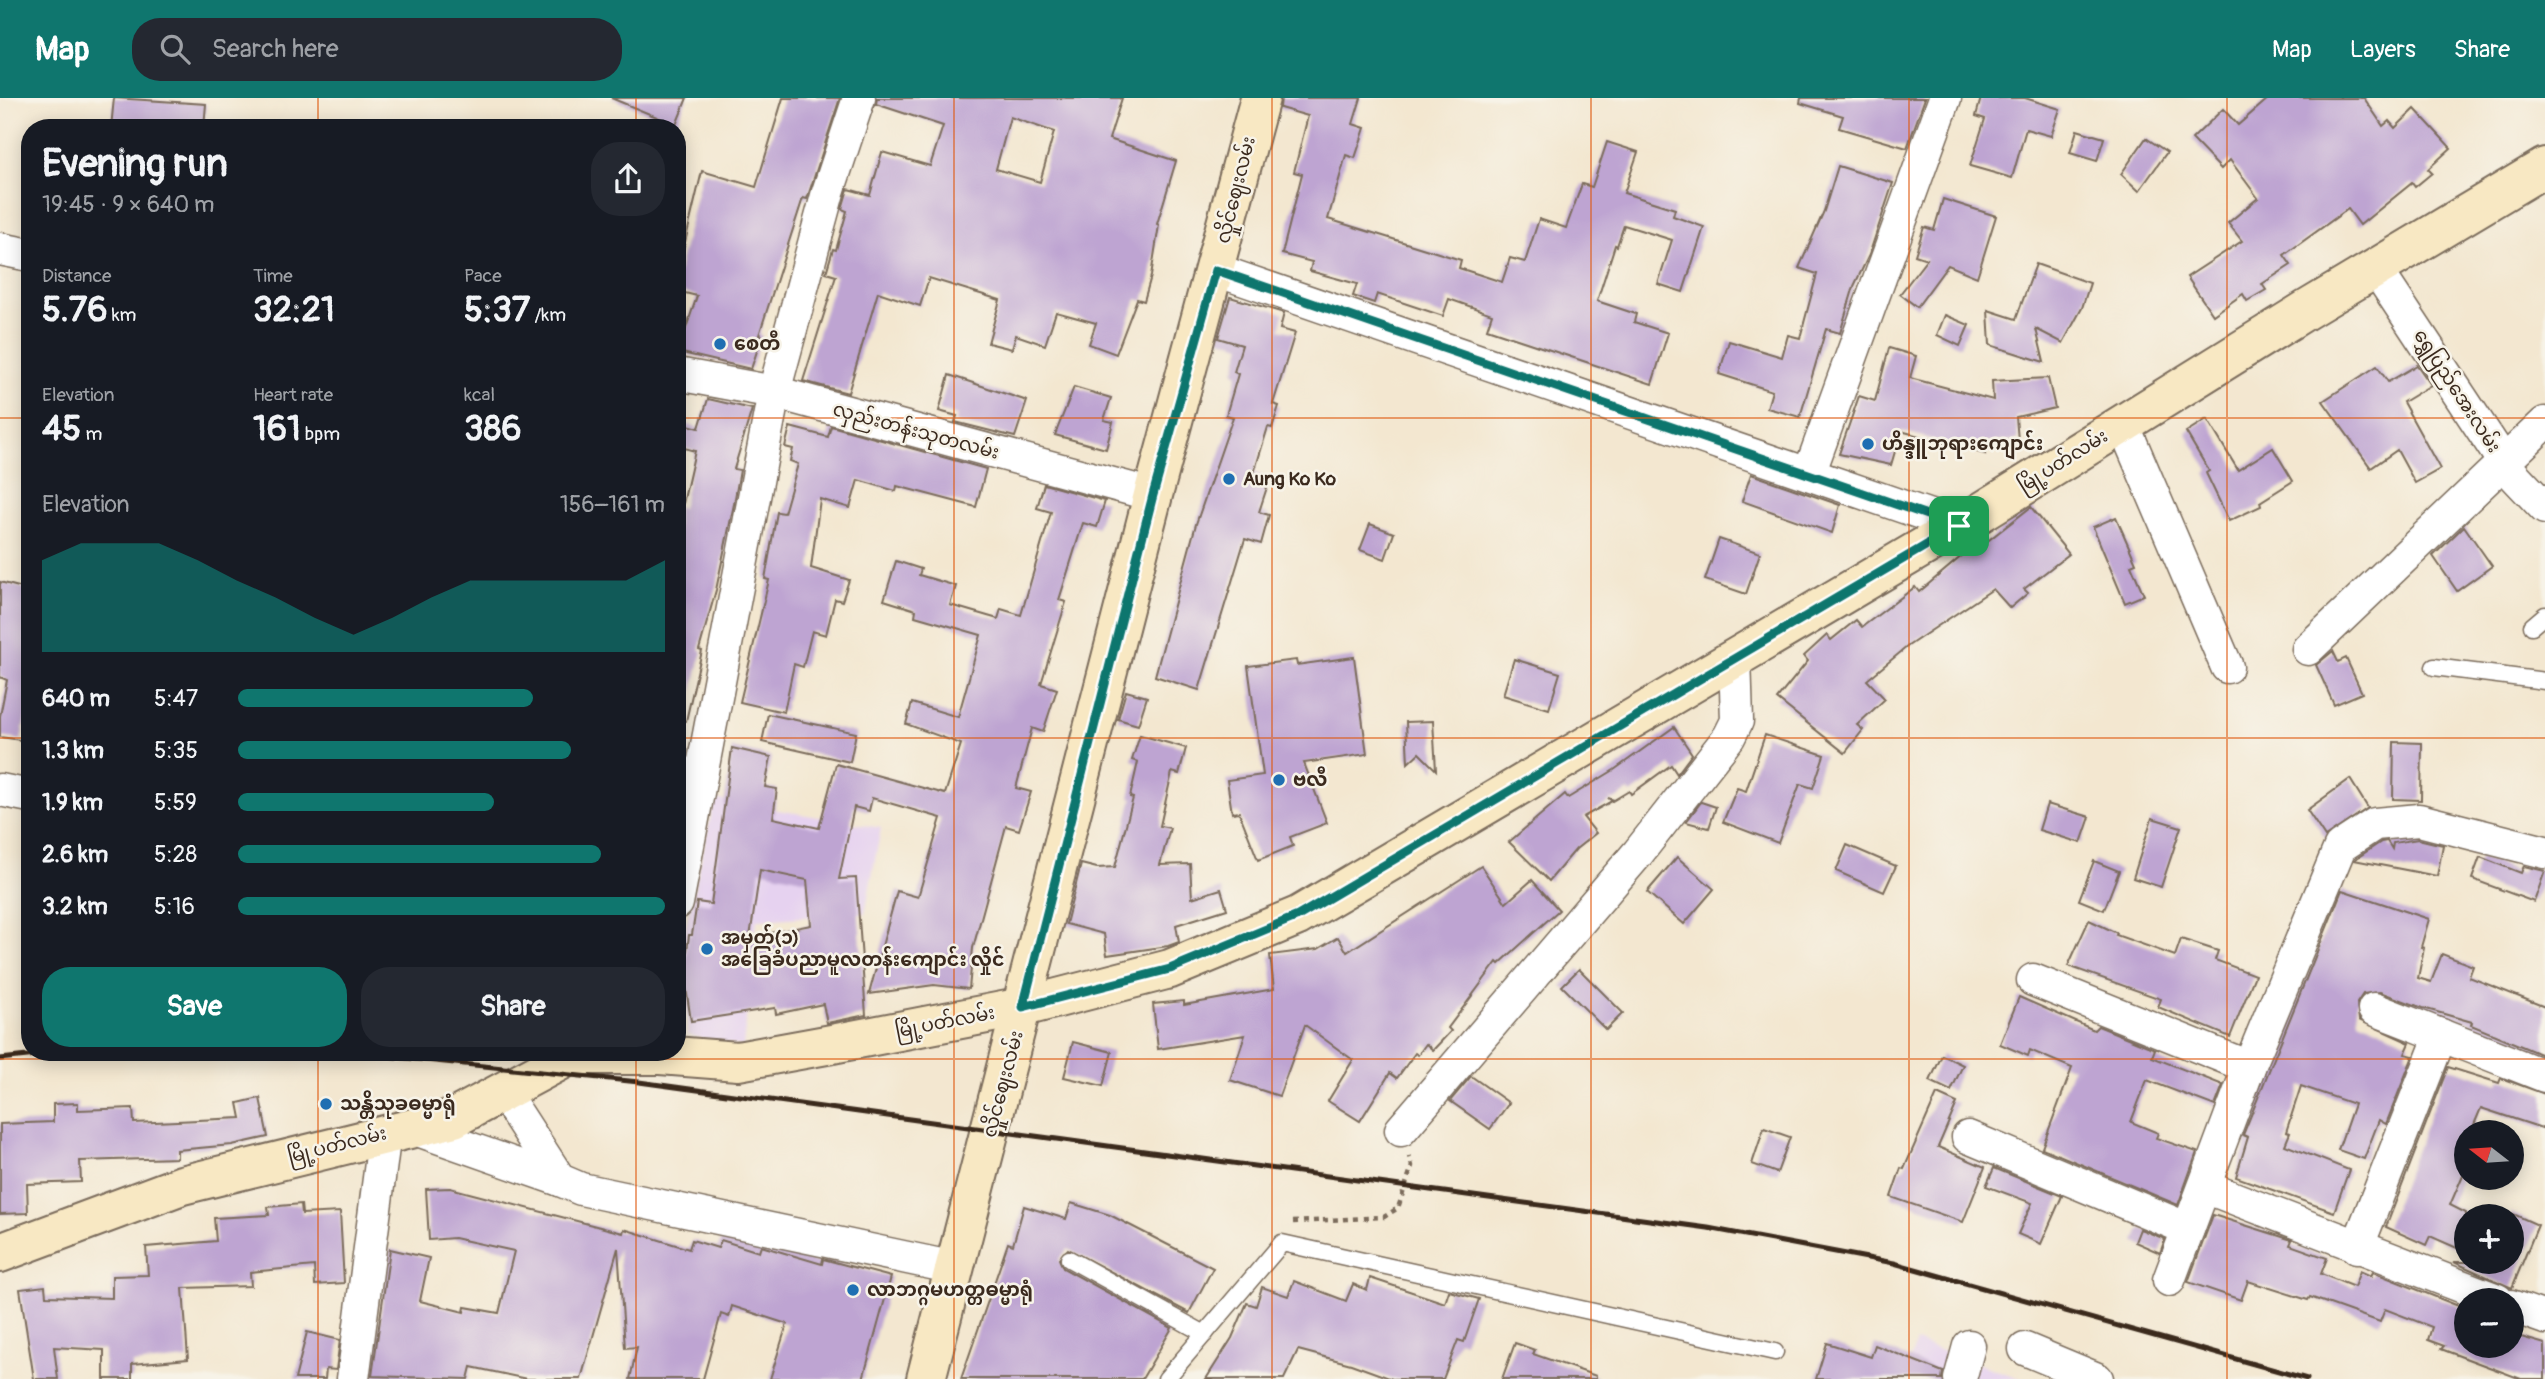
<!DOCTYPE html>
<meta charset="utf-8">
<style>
:root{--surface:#171b24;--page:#242831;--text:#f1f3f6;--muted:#9ea1a6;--accent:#0f766e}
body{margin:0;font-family:Pangolin,"Noto Sans Myanmar",sans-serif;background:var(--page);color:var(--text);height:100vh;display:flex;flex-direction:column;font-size:26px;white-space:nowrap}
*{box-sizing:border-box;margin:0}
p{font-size:23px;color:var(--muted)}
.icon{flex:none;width:38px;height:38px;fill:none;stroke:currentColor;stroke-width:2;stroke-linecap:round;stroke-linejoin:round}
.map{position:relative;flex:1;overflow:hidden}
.sheet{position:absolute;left:21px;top:21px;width:665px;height:942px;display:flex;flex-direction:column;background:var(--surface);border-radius:28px;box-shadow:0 4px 18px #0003}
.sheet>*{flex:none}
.needle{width:46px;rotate:287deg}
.fabs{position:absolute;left:2454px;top:1022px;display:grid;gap:14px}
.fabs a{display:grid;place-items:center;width:70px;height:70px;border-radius:50%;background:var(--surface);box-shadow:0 4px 18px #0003;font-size:35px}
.pin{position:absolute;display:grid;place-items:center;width:60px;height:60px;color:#fff;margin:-30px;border-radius:14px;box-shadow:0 4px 10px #0006}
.round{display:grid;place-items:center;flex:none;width:74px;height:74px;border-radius:28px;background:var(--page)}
.summary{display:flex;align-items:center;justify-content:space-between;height:119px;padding:0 21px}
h1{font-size:38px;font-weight:800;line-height:52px}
.figures{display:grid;grid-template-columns:repeat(3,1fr);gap:10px;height:119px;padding:7px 21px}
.figures div{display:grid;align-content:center}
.figures b{font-size:35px;font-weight:800}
.figures small{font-size:19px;font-weight:400}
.figures p{font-size:19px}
.chart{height:196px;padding:14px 21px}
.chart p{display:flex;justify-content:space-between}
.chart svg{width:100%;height:126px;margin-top:7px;fill:var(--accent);opacity:.7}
.button{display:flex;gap:14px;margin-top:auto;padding:14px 21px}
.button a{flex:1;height:80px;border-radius:28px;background:var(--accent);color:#fff;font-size:28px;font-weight:800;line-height:80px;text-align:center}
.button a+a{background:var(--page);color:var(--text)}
ul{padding:0 21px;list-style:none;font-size:23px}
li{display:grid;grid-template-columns:112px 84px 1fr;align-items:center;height:52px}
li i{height:18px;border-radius:9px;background:var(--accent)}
header{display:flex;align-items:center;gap:42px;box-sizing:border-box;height:98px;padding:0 35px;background:var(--accent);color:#fff}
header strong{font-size:33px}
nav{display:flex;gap:38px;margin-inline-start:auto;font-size:24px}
.search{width:490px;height:63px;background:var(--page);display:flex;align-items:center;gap:18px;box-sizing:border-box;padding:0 24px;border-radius:28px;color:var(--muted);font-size:26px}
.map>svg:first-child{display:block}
.built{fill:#e6d2f0}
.building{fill:#bea4d2;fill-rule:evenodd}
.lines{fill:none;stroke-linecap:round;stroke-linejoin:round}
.lane-casing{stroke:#7b6c5c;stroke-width:19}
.street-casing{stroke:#7b6c5c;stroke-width:35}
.secondary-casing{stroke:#7b6c5c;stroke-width:42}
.path{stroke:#7b6c5c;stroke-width:4.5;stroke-dasharray:5 5;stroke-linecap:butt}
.lane{stroke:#fff;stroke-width:16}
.street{stroke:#fff;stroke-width:32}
.secondary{stroke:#f8e8c3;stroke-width:38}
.rail{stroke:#3b2a1e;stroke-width:5}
.route-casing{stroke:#fff;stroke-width:14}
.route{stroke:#0f766e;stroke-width:9}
.grid{fill:none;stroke:#df570d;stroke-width:2;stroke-opacity:0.55}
.poi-dot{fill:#1f6fb2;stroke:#f7f3e8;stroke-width:2.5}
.labels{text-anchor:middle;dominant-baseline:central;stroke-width:5;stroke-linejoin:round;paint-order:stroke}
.street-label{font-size:19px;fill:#3b2a1e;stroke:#f7f3e8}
.poi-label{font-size:19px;font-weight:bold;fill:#3b2a1e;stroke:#f7f3e8;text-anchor:start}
</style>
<header>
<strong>Map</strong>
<div class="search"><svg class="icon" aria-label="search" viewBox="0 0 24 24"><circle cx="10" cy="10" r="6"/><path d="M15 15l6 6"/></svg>Search here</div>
<nav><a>Map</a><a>Layers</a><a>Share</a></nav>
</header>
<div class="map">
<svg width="2545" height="1281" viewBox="0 0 2545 1281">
<rect width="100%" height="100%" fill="#f7f3e8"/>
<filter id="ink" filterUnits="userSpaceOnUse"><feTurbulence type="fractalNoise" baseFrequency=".0143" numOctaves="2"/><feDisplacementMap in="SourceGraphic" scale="14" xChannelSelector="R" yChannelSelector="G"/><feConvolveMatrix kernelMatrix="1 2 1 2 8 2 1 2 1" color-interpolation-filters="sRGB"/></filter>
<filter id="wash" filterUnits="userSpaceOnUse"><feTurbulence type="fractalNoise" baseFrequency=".00686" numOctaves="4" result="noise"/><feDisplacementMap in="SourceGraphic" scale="28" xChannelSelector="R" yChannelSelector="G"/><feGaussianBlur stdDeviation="1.57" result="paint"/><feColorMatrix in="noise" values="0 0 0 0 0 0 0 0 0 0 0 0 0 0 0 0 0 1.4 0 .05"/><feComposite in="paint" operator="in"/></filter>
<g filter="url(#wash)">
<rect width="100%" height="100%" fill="#f3e7d0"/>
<g class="built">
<polygon points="715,701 881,730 865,815 757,822 743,949 688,937 684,837"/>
<polygon points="1916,1244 2022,1281 1904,1281"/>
</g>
<g id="blocks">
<g class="building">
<polygon points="114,0 206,6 204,30 111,30"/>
<polygon points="611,0 687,0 676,27"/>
<polygon points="783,0 840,0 807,101 803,100 759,237 762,238 751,271 678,254 697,198 677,193 677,178 702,73 756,89"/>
<path d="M877 0H1122L1109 41 1176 63 1157 126 1159 127 1151 178 1144 203 1137 201 1116 256 1089 246 1096 225 1056 214 1045 247 1016 237 1012 251 988 245 1000 202 929 180 920 208 878 194 848 295 803 283 836 178 826 175 833 151 836 152 847 113 842 111 848 91 870 97 882 54 930 68 943 28 876 6ZM1010 19 1054 34 1040 84 996 71Z"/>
<polygon points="1281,0 1361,0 1353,26 1365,30 1355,60 1346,57 1328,121 1461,162 1459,170 1502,184 1510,160 1525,164 1539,121 1566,130 1582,86 1592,89 1607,44 1638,54 1624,95 1675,111 1673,118 1704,129 1683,194 1658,186 1672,142 1624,127 1617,148 1615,147 1597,203 1636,216 1634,224 1668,235 1652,286 1487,231 1492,216 1449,201 1443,218 1377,196 1374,205 1353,198 1357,186 1310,173 1312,164 1282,156 1302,76 1294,74 1308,18 1280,10"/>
<polygon points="1801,0 1925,0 1907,50 1839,30 1843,18 1800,5"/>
<polygon points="1981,0 2025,0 2060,11 2051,38 2026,31 2012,80 1970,68 1985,21 1976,18"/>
<polygon points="2269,0 2364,0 2383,28 2389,23 2395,30 2415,11 2451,50 2428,71 2432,75 2415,89 2412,85 2360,127 2348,111 2284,157 2291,167 2262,186 2266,192 2247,203 2243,196 2213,217 2187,179 2242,143 2228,125 2258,100 2230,62 2221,71 2192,41 2223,11 2238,27"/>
<polygon points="2077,32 2104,40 2097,63 2070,55"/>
<polygon points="2146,40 2167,54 2139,93 2121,76"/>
<polygon points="1838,68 1893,85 1869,157 1854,188 1840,235 1826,231 1800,319 1767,310 1772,293 1719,276 1729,243 1782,259 1788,237 1800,240 1817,176 1799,170 1824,113"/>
<polygon points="1943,101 1996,118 1977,179 1948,167 1917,209 1900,196 1927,161 1915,157 1924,129 1934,132"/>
<polygon points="2036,166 2090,185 2082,210 2063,245 2036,231 2044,264 1990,247 1988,212 2016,221"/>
<polygon points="1230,199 1284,215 1280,231 1295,235 1273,306 1279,308 1272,330 1268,329 1254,375 1270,380 1259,414 1269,417 1261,446 1245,441 1199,592 1155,578 1196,426 1233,319 1226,317 1238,276 1234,274 1242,247 1218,240"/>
<polygon points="1945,217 1969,227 1960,248 1937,237"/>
<polygon points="1889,250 1916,258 1910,280 1993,302 1992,283 2048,280 2055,310 2016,319 2018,342 1983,344 1985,356 1901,333 1891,367 1839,356 1859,298 1875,303"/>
<polygon points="2417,267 2431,287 2403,304 2440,371 2415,385 2397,352 2371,370 2323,303 2377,268 2388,284"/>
<polygon points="949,277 1027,303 1015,339 955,324 957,318 939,313"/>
<polygon points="1074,289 1111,300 1104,322 1113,324 1106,351 1055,337"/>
<polygon points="708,301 752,311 734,371 740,372 734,406 716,492 699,552 702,553 686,623 677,622 677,409 682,410 695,353 677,348 677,324 699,330"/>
<polygon points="2207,321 2238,372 2273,350 2293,383 2260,404 2261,408 2229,423 2206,375 2209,373 2186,334"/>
<polygon points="831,328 986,371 976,409 897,388 896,393 858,382 850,410 820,401 811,470 849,482 842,503 835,501 826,537 812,533 803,569 794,566 784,614 740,604 769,482 765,481 777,414 784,415 798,366 790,363 793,351 785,349 790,329 828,339"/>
<polygon points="1751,376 1840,407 1832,435 1742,403"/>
<path d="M1044 386 1105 403 1097 429 1083 425 1059 502 1066 504 1041 586 1057 591 1043 634 1032 630 1016 690 1031 694 1019 732 1006 728 973 850 969 891 934 887 869 896 897 793 918 799 941 720 872 700 869 713 854 709 839 781 856 780 866 917 827 925 823 906 776 916 775 910 691 923 684 877 689 837H692L697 804 711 806 732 650 771 659 765 689 777 691 773 720 819 730 836 666 945 696 961 646 906 626 912 605 958 619 981 537 915 518 916 512 884 502 896 463 921 471 919 477 956 488 950 507 998 521 1001 511 1021 517 1051 414 1037 410ZM760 772 807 782 811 827 750 839Z"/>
<polygon points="2031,409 2069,456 2024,491 2028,495 2010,510 1993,491 1908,548 1867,582 1885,601 1857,627 1863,632 1845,655 1777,601 1808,563 1804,558 1827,537 1831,542 1856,522 1862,529 1915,489 1919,494 1982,441 1985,445"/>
<polygon points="2116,419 2136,465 2131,467 2144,497 2125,505 2093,429"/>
<polygon points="1370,426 1394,435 1385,461 1360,452"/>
<polygon points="2464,428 2492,468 2457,493 2433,458"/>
<polygon points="1719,441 1760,455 1746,496 1705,482"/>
<polygon points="0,484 30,492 30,594 21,642 0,639 0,618 7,582 0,579"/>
<polygon points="2333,553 2338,564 2346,560 2362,595 2334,607 2316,567"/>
<polygon points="1354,559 1367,656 1304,665 1327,725 1290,739 1293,748 1258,762 1239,714 1232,715 1227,682 1263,677 1248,568 1296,562 1297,567"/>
<polygon points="1514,561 1560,575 1549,611 1503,597"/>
<polygon points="1126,593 1147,599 1138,627 1118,621"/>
<polygon points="768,616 856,635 850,664 762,644"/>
<polygon points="1433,623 1436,672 1419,655 1408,665 1406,624"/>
<polygon points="1674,629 1692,656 1677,676 1671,667 1631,696 1629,693 1614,702 1608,700 1612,703 1583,719 1596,735 1576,751 1549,783 1509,744 1565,696 1568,700 1614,672"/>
<polygon points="1140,637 1186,650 1179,676 1172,674 1160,728 1170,730 1160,767 1190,766 1192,800 1221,791 1227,811 1176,827 1179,844 1168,848 1107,857 1104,836 1066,826 1081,766 1097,770 1115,769 1133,700 1130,699 1138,664 1132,662"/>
<polygon points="1765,637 1824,657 1813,690 1800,686 1778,745 1723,724 1737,690 1746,693"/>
<polygon points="2394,644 2422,645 2421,702 2393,701"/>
<polygon points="2350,681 2368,710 2325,739 2307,712"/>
<polygon points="1701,704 1716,709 1709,730 1686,724"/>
<polygon points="2047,706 2090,719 2081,745 2039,732"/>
<polygon points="2152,720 2181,729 2161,789 2133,780"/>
<polygon points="2418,741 2443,747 2437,778 2354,762 2381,744 2387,743 2392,751 2393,745"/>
<polygon points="1847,747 1896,768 1884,794 1836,773"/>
<polygon points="1677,759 1714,791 1684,826 1647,794"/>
<polygon points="2480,759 2521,775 2524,768 2545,773 2534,804 2472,781"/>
<polygon points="2094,763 2119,773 2104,812 2079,802"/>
<polygon points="1481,768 1506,805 1532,782 1559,812 1499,866 1497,864 1448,930 1451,933 1433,952 1426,946 1418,957 1415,955 1397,980 1390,975 1360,1023 1328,1003 1353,962 1305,927 1279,998 1230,982 1245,937 1158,951 1153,906 1184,903 1184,907 1274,891 1270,857 1318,851 1338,839 1347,854"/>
<polygon points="2342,792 2429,821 2421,849 2424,850 2418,880 2431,884 2442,856 2473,868 2469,879 2545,909 2545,958 2471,927 2472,924 2423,910 2380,894 2363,896 2357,905 2359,922 2410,945 2405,956 2413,958 2386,1026 2379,1022 2364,1061 2338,1052 2354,1006 2301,988 2286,1034 2290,1035 2285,1047 2349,1072 2334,1114 2236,1079 2248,1039 2243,1037"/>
<polygon points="2089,822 2117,835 2116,837 2175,858 2181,841 2218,853 2215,862 2255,877 2230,939 2158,909 2161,901 2068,868"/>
<polygon points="1579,871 1623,915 1606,932 1562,888"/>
<polygon points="2019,899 2094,932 2098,928 2155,951 2152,959 2223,987 2215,1008 2147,982 2131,1024 2158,1035 2156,1040 2197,1054 2178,1107 2042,1050 2072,970 2030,952 2028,958 2000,946"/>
<polygon points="1073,944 1112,954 1103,988 1064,979"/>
<polygon points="1942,957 1963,967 1951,993 1930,983"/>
<polygon points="2448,969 2499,985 2501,980 2545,996 2545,1031 2481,1010 2471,1034 2466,1034 2466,1070 2450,1107 2466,1115 2466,1154 2430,1138 2426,1147 2386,1129"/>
<polygon points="1471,978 1509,1005 1490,1031 1450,1003"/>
<polygon points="1937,996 1957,1005 1938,1049 1985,1069 1963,1124 1891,1099 1901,1070 1904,1071"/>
<polygon points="260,1000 268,1039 232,1047 177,1052 177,1060 80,1063 81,1084 27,1086 28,1115 0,1116 0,1026 53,1024 53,1006 78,1005 78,1012 133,1010 134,1025 241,1020 238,1005"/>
<polygon points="1764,1030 1790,1039 1777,1075 1752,1066"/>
<polygon points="1994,1070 2062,1098 2041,1146 2018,1136 2032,1105 1986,1088"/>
<polygon points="450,1090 623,1135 624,1131 689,1151 692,1142 718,1150 721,1142 759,1154 761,1148 822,1166 823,1161 891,1179 863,1281 770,1281 787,1226 732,1208 729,1219 721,1216 703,1281 630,1281 637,1249 625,1250 618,1150 581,1281 527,1281 471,1269 468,1281 372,1278 390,1151 429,1160 420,1203 464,1214 465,1209 499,1215 514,1153 454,1140 429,1142 426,1091"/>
<polygon points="1071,1105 1110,1117 1213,1170 1189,1215 1068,1151 1059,1161 1063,1170 1172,1230 1142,1281 961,1281 1008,1145 1013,1147 1024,1108 1066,1121"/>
<polygon points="301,1106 302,1116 340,1114 344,1185 315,1187 314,1168 250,1174 251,1188 183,1190 188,1261 132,1266 132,1281 104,1281 104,1252 54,1249 58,1281 34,1281 20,1191 45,1188 46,1198 112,1200 112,1178 148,1177 146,1149 216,1143 214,1120 269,1117 268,1109"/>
<polygon points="2511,1115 2538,1127 2512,1190 2454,1164 2511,1164"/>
<polygon points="2213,1117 2292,1142 2290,1147 2327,1160 2321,1176 2354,1189 2360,1173 2371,1178 2373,1174 2466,1211 2466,1248 2511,1248 2511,1236 2545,1246 2545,1281 2521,1281 2441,1251 2444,1248 2428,1242 2432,1229 2385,1211 2380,1224 2310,1199 2308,1202 2248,1183 2241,1202 2188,1184"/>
<polygon points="2140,1131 2165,1141 2160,1155 2135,1144"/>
<polygon points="1370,1180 1445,1205 1449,1193 1479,1201 1464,1244 1458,1242 1443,1281 1392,1281 1351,1266 1298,1252 1284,1281 1206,1281 1232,1240 1247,1205 1256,1208 1262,1189 1288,1198 1294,1183 1346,1203 1353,1186 1367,1192"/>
<polygon points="307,1234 340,1242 336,1272 326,1271 325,1281 295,1281"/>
<polygon points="1515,1245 1535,1252 1533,1256 1596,1278 1596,1281 1502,1281"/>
<polygon points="1827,1245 1871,1259 1875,1247 1943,1274 1942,1281 1816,1281"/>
</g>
</g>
</g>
<g filter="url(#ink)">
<use href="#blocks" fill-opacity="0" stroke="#7b6c5c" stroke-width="2"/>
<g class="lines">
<defs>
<g id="lane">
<polyline points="2532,528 2545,517"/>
<polyline points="2434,569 2545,583"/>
<polyline points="1069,1161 1205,1236"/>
<polyline points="1166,1281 1282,1145 1775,1254"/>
</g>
<g id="street">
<polyline points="0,151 30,157"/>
<polyline points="2376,171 2509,372 2545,410"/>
<polyline points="1216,172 1959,428"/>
<polyline points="677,276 774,294 1153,397"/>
<polyline points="2123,326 2227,569"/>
<polyline points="1809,376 1945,0"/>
<polyline points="2308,551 2545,325"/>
<polyline points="0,692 30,698"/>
<polyline points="677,805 774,294 828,94 859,0"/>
<polyline points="2033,882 2249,969"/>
<polyline points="2374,911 2545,978"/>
<polyline points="503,994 560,1082 581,1091 955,1170"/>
<polyline points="409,1029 560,1082"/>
<polyline points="1401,1032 1638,755 1729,639 1737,623 1735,558"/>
<polyline points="1968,1039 2188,1131"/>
<polyline points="2205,1089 2497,1202"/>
<polyline points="2357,1150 2441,937"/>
<polyline points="2169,1182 2249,969 2340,749 2375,726 2419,722 2545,754"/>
<polyline points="2511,1208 2545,1220"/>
<polyline points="2025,1251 2097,1281"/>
<polyline points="353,1281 385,1034"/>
<polyline points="1960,1281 1969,1248"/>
</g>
<g id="secondary">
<polyline points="0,1155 182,1087 454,1020 571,957 660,957 738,963 832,946 1023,909 1170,871 1298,818 1959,428 2306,212 2545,69"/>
<polyline points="926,1281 1153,397 1260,0"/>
</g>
</defs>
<use href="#lane" class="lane-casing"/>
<use href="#street" class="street-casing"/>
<use href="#secondary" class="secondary-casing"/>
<polyline class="path" points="1293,1124 1384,1119 1398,1110 1412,1068 1409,1058"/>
<use href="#lane" class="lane"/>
<use href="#street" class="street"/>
<use href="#secondary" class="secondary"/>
<g class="rail">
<polyline points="347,954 639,984 1708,1130 1894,1165 2307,1281"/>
<polyline points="0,961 64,954"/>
</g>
</g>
</g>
<g class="lines" filter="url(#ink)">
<defs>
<polygon id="route" points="1216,172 1959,428 1298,818 1170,871 1023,909 1153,397"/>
</defs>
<use href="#route" class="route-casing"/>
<use href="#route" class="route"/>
</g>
<path class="grid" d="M318 0V30M636 0V30M954 0V1281M1272 0V1281M1591 0V1281M1909 0V1281M2227 0V1281M0 320H30M677 320H2545M0 640H30M677 640H2545M318 954V1281M636 954V1281M0 961H2545"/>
<g class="poi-dot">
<circle cx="720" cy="246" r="7"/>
<circle cx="1868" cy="346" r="7"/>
<circle cx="1229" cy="381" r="7"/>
<circle cx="1279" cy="682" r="7"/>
<circle cx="707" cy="851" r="7"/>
<circle cx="326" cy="1006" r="7"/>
<circle cx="853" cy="1192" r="7"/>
</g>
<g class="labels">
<g class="street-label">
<text transform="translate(1236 92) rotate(-76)">လှိုင်ဈေးလမ်း</text>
<text transform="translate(2457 293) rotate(57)">ရွှေပြည်အေးလမ်း</text>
<text transform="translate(916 333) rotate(15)">လှည်းတန်းသုတလမ်း</text>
<text transform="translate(2063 363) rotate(-32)">မြို့ပတ်လမ်း</text>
<text transform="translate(945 924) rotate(-11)">မြို့ပတ်လမ်း</text>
<text transform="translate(1003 986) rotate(-75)">လှိုင်ဈေးလမ်း</text>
<text transform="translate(337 1047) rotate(-14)">မြို့ပတ်လမ်း</text>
</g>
<g class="poi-label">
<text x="734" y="246">စေတီ</text>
<text x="1882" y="346">ဟိန္ဒူဘုရားကျောင်း</text>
<text x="1243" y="381">Aung Ko Ko</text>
<text x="1293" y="682">ဗလီ</text>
<text x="721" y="840">အမှတ်(၁)<tspan x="721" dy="22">အခြေခံပညာမူလတန်းကျောင်း လှိုင်</tspan></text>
<text x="340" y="1006">သန္တိသုခဓမ္မာရုံ</text>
<text x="867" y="1192">လာဘဂ္ဂမဟတ္တဓမ္မာရုံ</text>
</g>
</g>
</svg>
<div class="fabs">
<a><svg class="needle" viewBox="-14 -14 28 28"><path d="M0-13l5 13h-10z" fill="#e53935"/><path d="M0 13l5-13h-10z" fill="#9ea1a6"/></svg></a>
<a>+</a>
<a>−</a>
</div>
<div class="pin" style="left:1959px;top:428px;background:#1e9e55"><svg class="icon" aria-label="arrive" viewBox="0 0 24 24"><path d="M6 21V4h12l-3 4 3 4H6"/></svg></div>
<section class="sheet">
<div class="summary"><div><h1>Evening run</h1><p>19:45 · 9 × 640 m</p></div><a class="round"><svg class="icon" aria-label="share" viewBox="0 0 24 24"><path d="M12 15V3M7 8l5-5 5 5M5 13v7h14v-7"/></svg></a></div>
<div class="figures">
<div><p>Distance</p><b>5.76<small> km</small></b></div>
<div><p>Time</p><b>32:21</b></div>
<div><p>Pace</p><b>5:37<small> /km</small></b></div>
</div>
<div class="figures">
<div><p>Elevation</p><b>45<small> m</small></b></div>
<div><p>Heart rate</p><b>161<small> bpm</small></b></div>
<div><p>kcal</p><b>386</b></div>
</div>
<div class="chart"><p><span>Elevation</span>156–161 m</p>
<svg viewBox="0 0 160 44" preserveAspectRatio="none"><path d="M0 44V12L10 6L20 6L30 6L40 12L50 19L60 25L70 32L80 38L90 32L100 25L110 19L120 19L130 19L140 19L150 19L160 12V44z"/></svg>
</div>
<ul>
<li><b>640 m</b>5:47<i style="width:69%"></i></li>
<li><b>1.3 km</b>5:35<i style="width:78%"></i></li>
<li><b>1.9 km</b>5:59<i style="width:60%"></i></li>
<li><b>2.6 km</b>5:28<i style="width:85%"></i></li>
<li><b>3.2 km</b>5:16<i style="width:100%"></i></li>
</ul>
<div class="button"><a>Save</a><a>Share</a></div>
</section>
</div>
